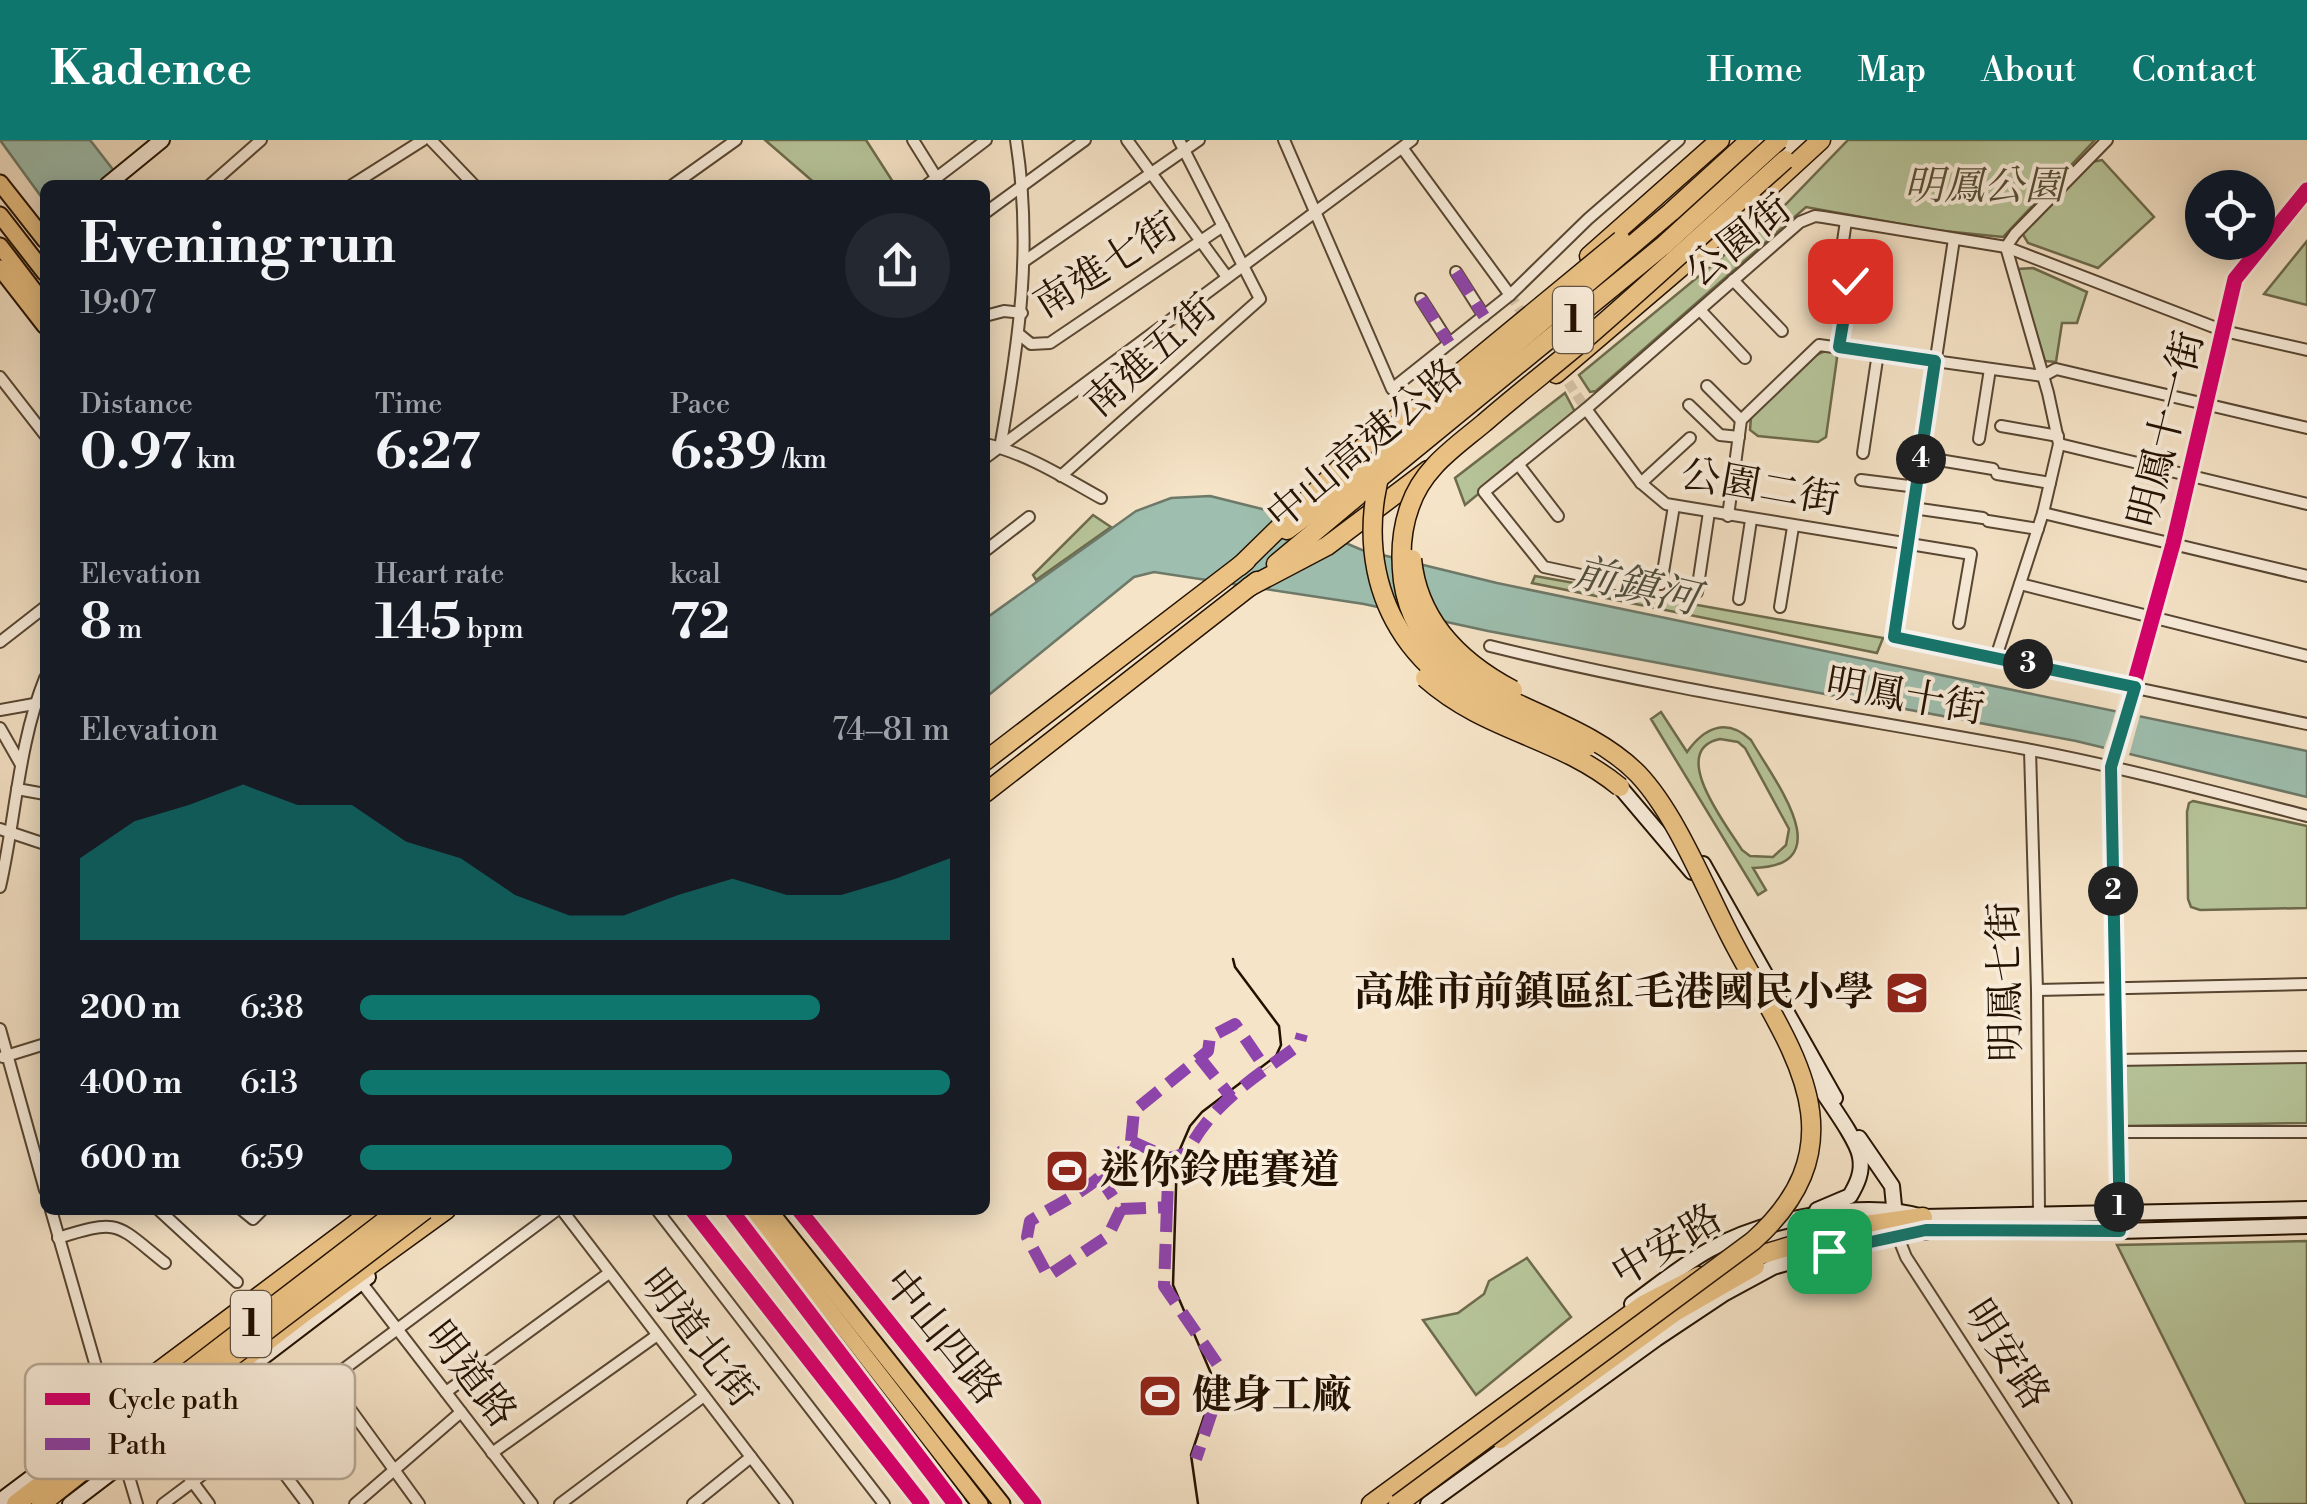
<!DOCTYPE html>
<meta charset="utf-8">
<style>
:root{--surface:#171b24;--page:#242831;--text:#f1f3f6;--muted:#9ea1a6;--accent:#0f766e}
body{margin:0;font-family:"Libre Bodoni","Noto Serif TC",serif;background:var(--page);color:var(--text);height:100vh;display:flex;flex-direction:column;font-size:38px;white-space:nowrap}
*{box-sizing:border-box;margin:0}
p{font-size:32px;color:var(--muted)}
.icon{flex:none;width:55px;height:55px;fill:none;stroke:currentColor;stroke-width:2;stroke-linecap:round;stroke-linejoin:round}
.map{position:relative;flex:1;overflow:hidden}
.sheet{position:absolute;left:40px;top:40px;width:950px;height:1035px;display:flex;flex-direction:column;background:var(--surface);border-radius:15px;box-shadow:0 5px 25px #0003}
.sheet>*{flex:none}
.fabs{position:absolute;left:2185px;top:30px;display:grid;gap:20px}
.fabs a{display:grid;place-items:center;width:90px;height:90px;border-radius:50%;background:var(--surface);box-shadow:0 5px 25px #0003;font-size:50px}
.pin{position:absolute;display:grid;place-items:center;width:85px;height:85px;color:#fff;margin:-42px;border-radius:20px;box-shadow:0 5px 15px #0006}
.km{position:absolute;width:50px;height:50px;margin:-25px;border-radius:50%;background:#222;color:#fff;font-size:28px;line-height:50px;text-align:center}
.round{display:grid;place-items:center;flex:none;width:105px;height:105px;border-radius:52px;background:var(--page)}
.headline{display:flex;align-items:center;justify-content:space-between;height:170px;padding:0 40px}
h1{font-size:55px;font-weight:700;line-height:75px}
.stats{display:grid;grid-template-columns:repeat(3,1fr);gap:15px;height:170px;padding:10px 40px}
.stats div{display:grid;align-content:center}
.stats b{font-size:50px;font-weight:700}
.stats small{font-size:28px;font-weight:400}
.stats p{font-size:28px}
.chart{height:280px;padding:20px 40px}
.chart p{display:flex;justify-content:space-between}
.chart svg{width:100%;height:180px;margin-top:10px;fill:var(--accent);opacity:.7}
ul{padding:0 40px;list-style:none;font-size:32px}
li{display:grid;grid-template-columns:160px 120px 1fr;align-items:center;height:75px}
li i{height:25px;border-radius:12px;background:var(--accent)}
header{display:flex;align-items:center;gap:60px;box-sizing:border-box;height:140px;padding:0 50px;background:var(--accent);color:#fff}
header strong{font-size:48px}
nav{display:flex;gap:55px;margin-inline-start:auto;font-size:35px}
.map>svg:first-child{display:block}
.green{fill:#b7c59a;stroke:#6d6b4d;stroke-width:2.5;fill-rule:evenodd}
.water{fill:#9ebfaf;stroke:#6d7969;stroke-width:2.5}
.pier{fill:#f6e4c8}
.lines{fill:none;stroke-linecap:round;stroke-linejoin:round}
.street-tunnel{stroke:#d6c4aa;stroke-width:10;stroke-dasharray:10 5;stroke-linecap:butt}
.street-casing{stroke:#584632;stroke-width:14}
.secondary-casing{stroke:#231100;stroke-width:18}
.primary-casing{stroke:#231100;stroke-width:19}
.highway-casing{stroke:#231100;stroke-width:21}
.street{stroke:#f9eddb;stroke-width:10}
.secondary{stroke:#f9eddb;stroke-width:14}
.primary{stroke:#ebc284;stroke-width:15}
.highway{stroke:#ebc284;stroke-width:18}
.tram{stroke:#231100;stroke-width:2.5}
.highway-bridge-casing{stroke:#231100;stroke-width:21;stroke-linecap:butt}
.highway-bridge{stroke:#ebc284;stroke-width:18}
.quiet{stroke:#8e44ad;stroke-width:12;stroke-dasharray:25 12;stroke-linecap:butt}
.cycleway-casing{stroke:#f9eddb;stroke-width:21}
.cycleway{stroke:#d6006c;stroke-width:15}
.route-casing{stroke:#fff;stroke-width:20}
.route{stroke:#0f766e;stroke-width:12}
.labels{text-anchor:middle;dominant-baseline:central;stroke-width:8;stroke-linejoin:round;paint-order:stroke}
.shield{fill:#f9eddb;stroke:#635342;stroke-width:2.5}
.shield-label{font-size:38px;font-weight:bold;fill:#231100}
.park-label{font-size:40px;font-style:italic;fill:#575036;stroke:#f9eddb}
.street-label{font-size:40px;fill:#231100;stroke:#f9eddb}
.poi-label{font-size:40px;font-weight:bold;fill:#231100;stroke:#f9eddb;text-anchor:start}
.water-label{font-size:42px;font-style:italic;fill:#4e4e3d;stroke:#f9eddb}
.key{fill:#f9eddb;stroke:#b9ab99;stroke-width:2.5}
.key-label{font-size:28px;fill:#231100}
</style>
<header>
<strong>Kadence</strong>
<nav><a>Home</a><a>Map</a><a>About</a><a>Contact</a></nav>
</header>
<div class="map">
<svg width="2307" height="1364" viewBox="0 0 2307 1364">
<rect width="100%" height="100%" fill="#f6e4c8"/>
<filter id="stains"><feTurbulence type="fractalNoise" baseFrequency=".002" numOctaves="4"/><feColorMatrix values="0 0 0 0 .2 0 0 0 0 .09 0 0 0 0 .02 0 0 0 .5 -.17"/></filter>
<radialGradient id="worn" r=".72"><stop offset=".6" stop-color="#630" stop-opacity="0"/><stop offset="1" stop-color="#630" stop-opacity=".3"/></radialGradient>
<g class="green">
<polygon points="765,0 866,0 895,45 817,45"/>
<polygon points="1848,0 2095,0 2003,97 1934,90 1806,67 1596,251 1590,252 1579,235 1785,65"/>
<polygon points="2102,20 2154,77 2098,128 2028,103 2022,93 2092,22"/>
<polygon points="2307,101 2307,165 2264,154"/>
<polygon points="2033,128 2087,152 2077,183 2062,183 2056,222 2045,221 2020,139 2018,129"/>
<polygon points="1825,211 1835,212 1837,218 1826,297 1818,302 1758,296 1750,290 1751,277 1816,215"/>
<polygon points="1565,253 1575,272 1573,276 1465,365 1455,338"/>
<polygon points="1093,375 1111,387 1036,440 1033,435"/>
<polygon points="1535,436 1883,498 1877,513 1532,443"/>
<path d="M1661 572 1687 612C1704 588 1726 577 1751 600 1773 639 1843 726 1753 728L1766 750 1758 755 1651 579ZM1720 599 1738 602 1745 608 1789 689 1786 705 1773 717 1750 716 1742 710C1727 686 1667 610 1720 599Z"/>
<polygon points="2193,661 2307,686 2307,768 2200,770 2191,767 2188,759 2187,672 2189,663"/>
<polygon points="2307,922 2307,983 2126,986 2121,979 2120,928 2126,924"/>
<polygon points="2307,1101 2307,1364 2246,1364 2117,1105"/>
<polygon points="1527,1118 1571,1177 1476,1255 1423,1180 1458,1173 1484,1154 1489,1141"/>
</g>
<g class="water">
<polygon points="0,0 90,0 125,45 45,45 45,62"/>
<polygon points="1210,356 1270,371 1362,410 1497,443 2307,611 2307,657 2076,601 1488,491 1364,464 1154,432 1134,437 985,558 985,479 1136,371 1171,358"/>
</g>
<polygon class="pier" points="2119,567 2141,572 2128,619 2102,613"/>
<g class="lines">
<polyline class="street-tunnel" points="1510,155 1586,269"/>
<defs>
<g id="street">
<polyline points="431,0 474,45"/>
<polyline points="913,0 936,37"/>
<polyline points="1127,0 1227,137"/>
<polyline points="1284,0 1392,249 1510,155 1588,79 1679,0"/>
<polyline points="1403,9 1510,155"/>
<polyline points="210,45 261,0"/>
<polyline points="352,45 423,0"/>
<polyline points="673,45 736,0"/>
<polyline points="927,45 986,0"/>
<polyline points="985,73 1085,0"/>
<polyline points="1954,99 1894,497 2307,584"/>
<polyline points="2006,107 2224,191 2307,210"/>
<polyline points="1026,120 1199,0"/>
<polyline points="1456,132 1484,176"/>
<polyline points="1838,135 1846,81"/>
<polyline points="1733,140 1782,191"/>
<polyline points="1421,159 1449,203"/>
<polyline points="1700,170 1745,218"/>
<polyline points="985,176 1004,171 1022,173"/>
<polyline points="1020,195 1031,204 1050,203 1223,86"/>
<polyline points="1839,207 1850,141"/>
<polyline points="0,237 45,295"/>
<polyline points="1707,246 1741,280"/>
<polyline points="1689,265 1720,295 1739,297"/>
<polyline points="1586,269 1641,343 1666,364 1971,414 1959,483"/>
<polyline points="2001,286 2058,296"/>
<polyline points="1979,299 1990,229"/>
<path d="M985 304C1026 313 1065 338 1101 358"/>
<polyline points="2059,304 2307,364"/>
<path d="M1000 308C1019 202 1033 108 1016 0"/>
<polyline points="1863,313 1878,213"/>
<polyline points="1921,317 1993,329"/>
<polyline points="985,318 1412,0"/>
<polyline points="1518,324 1558,376"/>
<polyline points="1997,334 2050,343"/>
<polyline points="1061,336 1260,159 1179,0"/>
<polyline points="1861,340 1917,347"/>
<polyline points="1641,343 1690,298"/>
<polyline points="1913,368 1983,378"/>
<polyline points="2043,373 2307,436"/>
<polyline points="1728,376 1741,280 1819,205 2043,236 2056,229 2307,288"/>
<polyline points="1988,381 2038,389"/>
<polyline points="985,411 1029,377"/>
<polyline points="1581,435 1544,427 1484,352 1586,269 1800,82 1815,76 1823,77 2006,107 2015,94 2107,0"/>
<polyline points="1661,444 1674,366"/>
<polyline points="2020,444 2307,516"/>
<polyline points="1697,452 1709,372"/>
<polyline points="1739,459 1751,380"/>
<polyline points="1780,467 1793,387"/>
<polyline points="0,502 45,467"/>
<path d="M1490 506C1667 550 1847 576 2026 609 2121 627 2214 652 2307 676"/>
<polyline points="1996,517 2043,373 2059,304 2048,253 2006,107"/>
<polyline points="0,570 34,564"/>
<polyline points="0,588 20,623"/>
<polyline points="2030,610 2037,850 2039,1073"/>
<polyline points="17,649 45,654"/>
<polyline points="0,689 45,704"/>
<path d="M0 747C16 677 18 605 45 538"/>
<polyline points="2037,850 2307,844"/>
<polyline points="0,889 45,1050"/>
<polyline points="3,917 45,904"/>
<polyline points="2116,920 2307,917"/>
<polyline points="2118,992 2307,992"/>
<polyline points="51,1070 112,1282"/>
<polyline points="159,1070 237,1142"/>
<polyline points="242,1070 253,1079 262,1070"/>
<polyline points="562,1070 787,1364"/>
<polyline points="657,1070 884,1364"/>
<polyline points="2119,1091 2111,627 2173,404 2235,139 2307,50"/>
<polyline points="1898,1097 1906,1117 2066,1364"/>
<path d="M58 1098C121 1078 116 1084 165 1123"/>
<polyline points="361,1142 532,1364"/>
<polyline points="329,1240 419,1364"/>
<polyline points="446,1252 609,1133"/>
<polyline points="256,1296 307,1364"/>
<polyline points="160,1298 209,1364"/>
<polyline points="492,1313 656,1196"/>
<polyline points="123,1317 137,1364"/>
<polyline points="163,1364 557,1070"/>
<polyline points="355,1364 461,1272"/>
<polyline points="560,1364 704,1256"/>
<polyline points="693,1364 751,1317"/>
</g>
<g id="secondary">
<polyline points="107,45 162,0"/>
<polyline points="1620,647 1692,732"/>
<polyline points="1703,724 1835,958"/>
<path d="M1801 918C1814 943 1857 996 1860 1017 1863 1032 1857 1044 1850 1056L1817 1070"/>
<polyline points="1859,998 1892,1046 1895,1076"/>
<path d="M1632 1164C1657 1146 1682 1125 1709 1110 1764 1079 1862 1059 1923 1077L2307 1069"/>
<polyline points="0,1361 181,1225"/>
<polyline points="70,1364 368,1137"/>
<polyline points="1428,1364 1656,1199 1725,1153 1773,1127 1829,1111 1926,1090 2119,1091 2307,1086"/>
</g>
<g id="primary">
<polyline points="0,43 45,100"/>
<polyline points="0,75 45,133"/>
<polyline points="0,106 45,165"/>
<polyline points="0,128 45,186"/>
<polyline points="731,1070 955,1364"/>
<polyline points="752,1070 980,1364"/>
<polyline points="769,1070 1002,1364"/>
<polyline points="799,1070 1034,1364"/>
</g>
<g id="highway">
<polyline points="1589,116 1720,0"/>
<polyline points="1556,234 1699,112 1821,0"/>
<polyline points="1287,390 1354,341"/>
<polyline points="1276,424 1361,353"/>
<polyline points="1240,426 1346,322 1405,271"/>
<polyline points="1249,447 1327,406 1428,330"/>
<polyline points="985,621 1246,421"/>
<polyline points="985,653 1257,441"/>
<polyline points="1891,1091 1926,1090"/>
<polyline points="1723,1126 1858,1086 1923,1077"/>
<polyline points="123,1270 135,1249 374,1070"/>
<polyline points="1500,1299 1675,1172 1755,1126"/>
<polyline points="143,1309 153,1289 301,1175 446,1070"/>
<polyline points="16,1364 103,1297"/>
<polyline points="41,1364 107,1312"/>
<polyline points="1371,1364 1643,1165 1699,1136"/>
</g>
</defs>
<use href="#street" class="street-casing"/>
<use href="#secondary" class="secondary-casing"/>
<use href="#primary" class="primary-casing"/>
<use href="#highway" class="highway-casing"/>
<use href="#street" class="street"/>
<use href="#secondary" class="secondary"/>
<use href="#primary" class="primary"/>
<use href="#highway" class="highway"/>
<polyline class="tram" points="1198,1364 1191,1315 1211,1256 1213,1238 1173,1145 1177,1016 1190,986 1202,972 1276,916 1281,905 1279,886 1235,827 1233,819"/>
<defs>
<g id="highway-bridge">
<polyline points="1354,341 1671,72 1750,0"/>
<polyline points="1361,353 1664,105 1779,0"/>
<path d="M1412 419C1418 481 1460 522 1513 550"/>
<path d="M1425 538C1487 593 1558 596 1620 647"/>
<path d="M1587 607C1546 587 1498 575 1460 550 1366 489 1352 381 1398 284L1621 100"/>
<polyline points="103,1297 399,1070"/>
<polyline points="107,1312 425,1070"/>
<path d="M1398 1364 1753 1101C1871 995 1782 900 1728 792 1703 743 1675 673 1638 634 1566 560 1420 562 1403 441 1400 416 1401 390 1410 366 1423 328 1454 308 1484 283 1516 255 1550 229 1583 201 1651 142 1718 80 1785 20"/>
</g>
</defs>
<use href="#highway-bridge" class="highway-bridge-casing"/>
<use href="#highway-bridge" class="highway-bridge"/>
<g class="quiet">
<polyline points="1456,132 1484,176"/>
<polyline points="1421,159 1449,203"/>
<polyline points="1199,917 1231,957"/>
<polyline points="1131,1001 1134,971 1208,911 1210,897 1235,884 1266,929"/>
<path d="M1099 1036 1121 1069 1108 1096 1048 1136 1027 1097 1030 1081C1054 1066 1085 1052 1105 1032 1115 1023 1120 1011 1131 1001L1169 1018 1187 1013C1211 964 1255 937 1299 905L1302 894"/>
<polyline points="1167,1067 1164,1146 1218,1225 1218,1254 1196,1319"/>
<polyline points="1121,1069 1167,1067 1169,1018"/>
</g>
<defs>
<g id="cycleway">
<polyline points="692,1070 922,1364"/>
<polyline points="731,1070 955,1364"/>
<polyline points="799,1070 1034,1364"/>
<polyline points="2119,1091 2111,627 2173,404 2235,139 2307,50"/>
</g>
</defs>
<use href="#cycleway" class="cycleway-casing"/>
<use href="#cycleway" class="cycleway"/>
</g>
<g class="lines">
<defs>
<polyline id="route" points="1829,1111 1926,1090 2120,1091 2111,627 2135,547 1894,497 1935,221 1839,207 1850,141"/>
</defs>
<use href="#route" class="route-casing"/>
<use href="#route" class="route"/>
</g>
<defs>
<symbol id="school-square" viewBox="-11 -11 22 22"><rect x="-9" y="-9" width="18" height="18" rx="4" fill="#8f2418" stroke="#f9eddb"/><path d="M0-5L7-2L0 1L-7-2ZM-4 1L0 2.5L4 1V4Q0 6-4 4Z" fill="#fff"/></symbol>
<symbol id="stadium-square" viewBox="-11 -11 22 22"><rect x="-9" y="-9" width="18" height="18" rx="4" fill="#8f2418" stroke="#f9eddb"/><path d="M0-5a6.5 5 0 1 0 0 10a6.5 5 0 1 0 0-10ZM-3.5-1.8h7v3.6h-7Z" fill="#fff"/></symbol>
</defs>
<g fill-rule="evenodd">
<use href="#school-square" x="1882" y="828" width="50" height="50"/>
<use href="#stadium-square" x="1042" y="1006" width="50" height="50"/>
<use href="#stadium-square" x="1135" y="1231" width="50" height="50"/>
</g>
<g class="labels">
<g class="shield">
<rect x="1553" y="147" width="40" height="66" rx="8"/>
<rect x="231" y="1151" width="40" height="66" rx="8"/>
</g>
<g class="shield-label">
<text x="1573" y="180">1</text>
<text x="251" y="1184">1</text>
</g>
<g class="park-label">
<text x="1984" y="47">明鳳公園</text>
</g>
<g class="street-label">
<text transform="translate(1739 101) rotate(-38)">公園街</text>
<text transform="translate(1106 126) rotate(-32)">南進七街</text>
<text transform="translate(1151 216) rotate(-42)">南進五街</text>
<text transform="translate(2167 289) rotate(-76)">明鳳十一街</text>
<text transform="translate(1365 305) rotate(-40)">中山高速公路</text>
<text transform="translate(1760 348) rotate(10)">公園二街</text>
<text transform="translate(1905 557) rotate(10)">明鳳十街</text>
<text transform="translate(2006 842) rotate(-91)">明鳳七街</text>
<text transform="translate(1667 1106) rotate(-31)">中安路</text>
<text transform="translate(942 1197) rotate(51)">中山四路</text>
<text transform="translate(698 1199) rotate(52)">明道北街</text>
<text transform="translate(2006 1215) rotate(57)">明安路</text>
<text transform="translate(470 1235) rotate(52)">明道路</text>
</g>
<g class="poi-label">
<text x="1874" y="853" text-anchor="end">高雄市前鎮區紅毛港國民小學</text>
<text x="1100" y="1031">迷你鈴鹿賽道</text>
<text x="1192" y="1256">健身工廠</text>
</g>
<g class="water-label">
<text transform="translate(1636 447) rotate(13)">前鎮河</text>
</g>
</g>
<rect x="25" y="1224" width="330" height="115" rx="15" class="key"/>
<rect x="45" y="1253" width="45" height="12" fill="#d6006c"/>
<rect x="45" y="1298" width="45" height="12" fill="#8e44ad"/>
<g class="key-label">
<text x="108" y="1269">Cycle path</text>
<text x="108" y="1314">Path</text>
</g>
<rect width="100%" height="100%" filter="url(#stains)"/>
<rect width="100%" height="100%" fill="url(#worn)"/>
</svg>
<div class="fabs">
<a><svg class="icon" aria-label="locate" viewBox="0 0 24 24"><circle cx="12" cy="12" r="6"/><path d="M12 2v4M12 18v4M2 12h4M18 12h4"/></svg></a>
</div>
<div class="pin" style="left:1829px;top:1111px;background:#1e9e55"><svg class="icon" aria-label="arrive" viewBox="0 0 24 24"><path d="M6 21V4h12l-3 4 3 4H6"/></svg></div>
<div class="pin" style="left:1850px;top:141px;background:#d93025"><svg class="icon" aria-label="check" viewBox="0 0 24 24"><path d="M5 12l5 5 9-10"/></svg></div>
<b class="km" style="left:2119px;top:1067px">1</b>
<b class="km" style="left:2113px;top:751px">2</b>
<b class="km" style="left:2028px;top:524px">3</b>
<b class="km" style="left:1921px;top:319px">4</b>
<section class="sheet">
<div class="headline"><div><h1>Evening run</h1><p>19:07</p></div><a class="round"><svg class="icon" aria-label="share" viewBox="0 0 24 24"><path d="M12 15V3M7 8l5-5 5 5M5 13v7h14v-7"/></svg></a></div>
<div class="stats">
<div><p>Distance</p><b>0.97<small> km</small></b></div>
<div><p>Time</p><b>6:27</b></div>
<div><p>Pace</p><b>6:39<small> /km</small></b></div>
</div>
<div class="stats">
<div><p>Elevation</p><b>8<small> m</small></b></div>
<div><p>Heart rate</p><b>145<small> bpm</small></b></div>
<div><p>kcal</p><b>72</b></div>
</div>
<div class="chart"><p><span>Elevation</span>74–81 m</p>
<svg viewBox="0 0 160 44" preserveAspectRatio="none"><path d="M0 44V24L10 15L20 11L30 6L40 11L50 11L60 20L70 24L80 33L90 38L100 38L110 33L120 29L130 33L140 33L150 29L160 24V44z"/></svg>
</div>
<ul>
<li><b>200 m</b>6:38<i style="width:78%"></i></li>
<li><b>400 m</b>6:13<i style="width:100%"></i></li>
<li><b>600 m</b>6:59<i style="width:63%"></i></li>
</ul>
</section>
</div>
